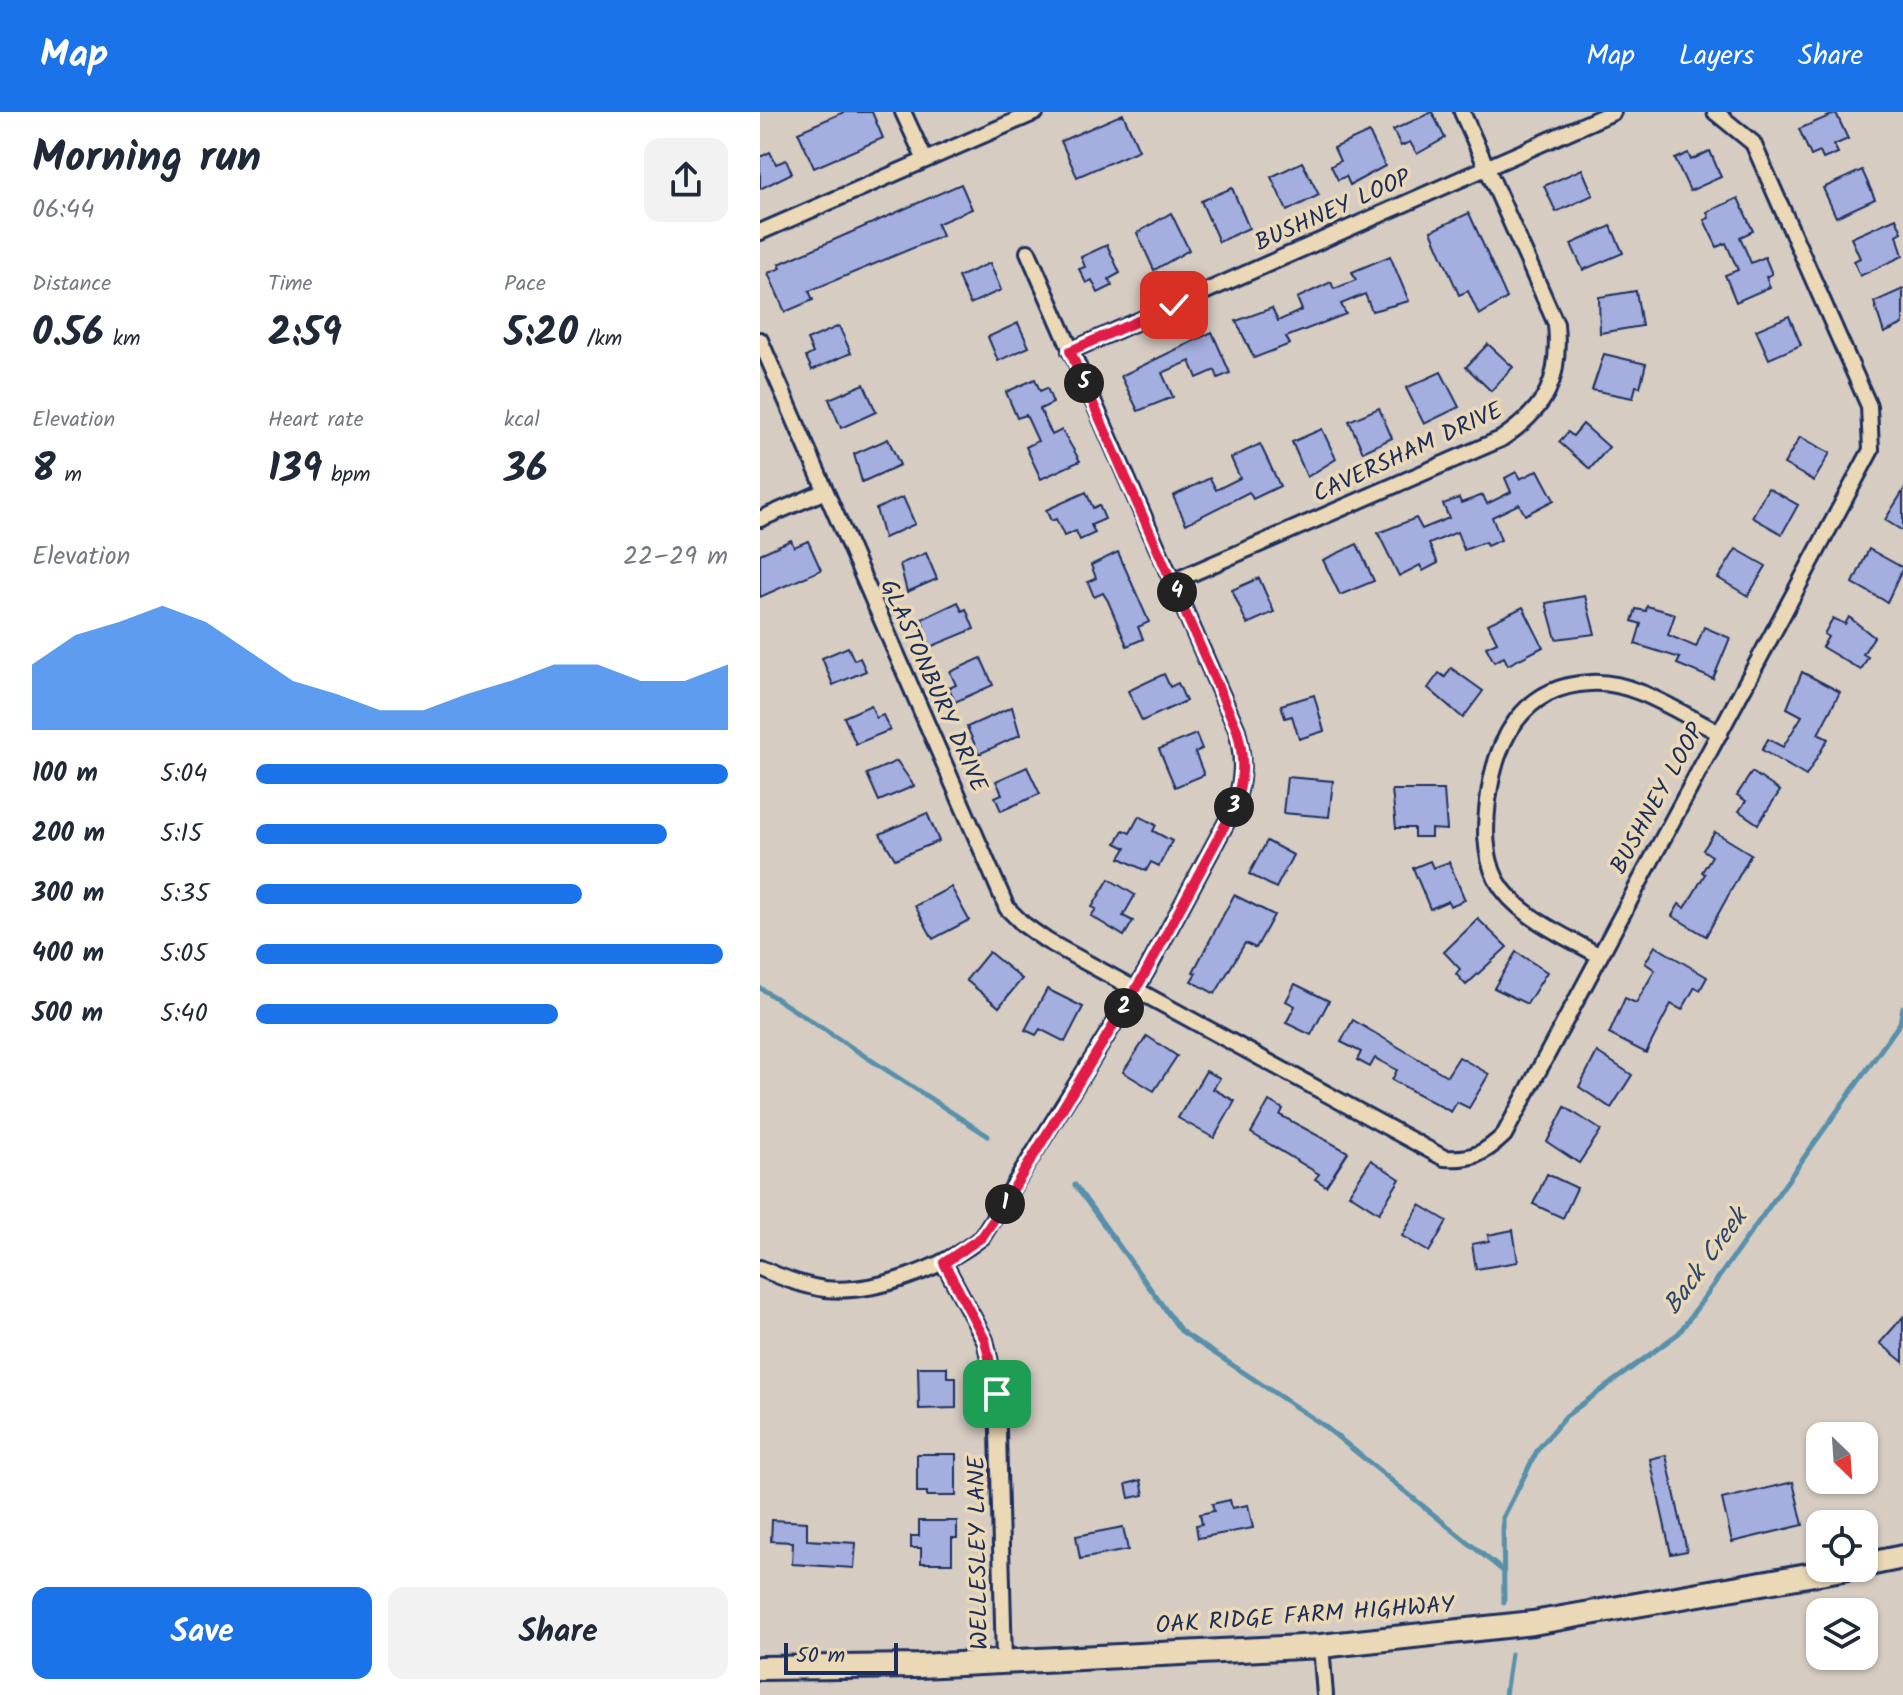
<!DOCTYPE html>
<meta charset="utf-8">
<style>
:root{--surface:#fff;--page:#f2f2f3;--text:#1f2937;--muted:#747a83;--accent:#1a73e8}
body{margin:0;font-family:Kalam,sans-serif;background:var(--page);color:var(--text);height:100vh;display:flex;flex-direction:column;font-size:30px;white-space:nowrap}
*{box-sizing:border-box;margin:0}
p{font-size:26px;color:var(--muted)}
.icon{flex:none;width:44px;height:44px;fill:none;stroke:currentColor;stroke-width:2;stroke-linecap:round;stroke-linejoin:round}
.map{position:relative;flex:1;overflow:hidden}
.panel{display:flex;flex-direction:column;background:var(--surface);width:760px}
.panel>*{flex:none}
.needle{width:52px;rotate:155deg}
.controls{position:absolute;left:1046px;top:1310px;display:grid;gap:16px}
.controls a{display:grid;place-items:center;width:72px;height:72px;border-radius:16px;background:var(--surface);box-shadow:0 2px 6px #0004;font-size:40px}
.scale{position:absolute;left:24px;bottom:20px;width:114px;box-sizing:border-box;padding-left:8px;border:4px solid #1b2f5e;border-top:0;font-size:22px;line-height:28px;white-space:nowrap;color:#1b2f5e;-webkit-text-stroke:6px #ebd8b6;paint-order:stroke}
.pin{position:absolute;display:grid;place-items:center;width:68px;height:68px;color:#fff;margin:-34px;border-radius:16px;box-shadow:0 4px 12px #0006}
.km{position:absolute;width:40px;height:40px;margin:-20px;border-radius:50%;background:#222;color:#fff;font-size:22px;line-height:40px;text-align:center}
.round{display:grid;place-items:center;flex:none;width:84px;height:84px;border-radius:16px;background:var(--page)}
.head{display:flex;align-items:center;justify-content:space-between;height:136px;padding:0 32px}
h1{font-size:44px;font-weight:600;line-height:60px}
.figures{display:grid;grid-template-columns:repeat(3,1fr);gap:12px;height:136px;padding:8px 32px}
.figures div{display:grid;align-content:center}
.figures b{font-size:40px;font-weight:600}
.figures small{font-size:22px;font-weight:400}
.figures p{font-size:22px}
.chart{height:224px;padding:16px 32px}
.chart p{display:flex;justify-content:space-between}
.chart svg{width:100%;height:144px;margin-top:8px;fill:var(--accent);opacity:.7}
.action{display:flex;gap:16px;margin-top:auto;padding:16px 32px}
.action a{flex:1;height:92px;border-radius:16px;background:var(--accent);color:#fff;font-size:32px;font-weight:600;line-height:92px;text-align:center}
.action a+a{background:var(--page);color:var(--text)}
ul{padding:0 32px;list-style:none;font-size:26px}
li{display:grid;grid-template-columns:128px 96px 1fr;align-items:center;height:60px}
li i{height:20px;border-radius:10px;background:var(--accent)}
header{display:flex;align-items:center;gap:48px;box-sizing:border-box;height:112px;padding:0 40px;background:var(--accent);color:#fff}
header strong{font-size:38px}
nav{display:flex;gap:44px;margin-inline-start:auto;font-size:28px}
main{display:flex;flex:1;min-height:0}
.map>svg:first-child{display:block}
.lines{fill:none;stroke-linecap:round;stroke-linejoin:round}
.stream{stroke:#5890ab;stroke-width:5}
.building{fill:#a5afdf;stroke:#1b2f5e;stroke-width:2}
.street-casing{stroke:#1b2f5e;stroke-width:20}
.primary-casing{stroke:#1b2f5e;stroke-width:28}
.street{stroke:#ebd8b6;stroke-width:14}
.primary{stroke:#ebd8b6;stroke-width:22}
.route-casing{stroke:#fff;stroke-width:16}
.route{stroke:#e11d48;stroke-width:10}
.labels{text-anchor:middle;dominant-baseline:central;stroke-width:7;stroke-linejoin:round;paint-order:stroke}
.street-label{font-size:24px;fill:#1b2f5e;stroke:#ebd8b6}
.water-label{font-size:26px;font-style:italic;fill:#2a4771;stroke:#ebd8b6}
</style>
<header>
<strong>Map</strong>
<nav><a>Map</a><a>Layers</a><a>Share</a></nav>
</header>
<main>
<section class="panel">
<div class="head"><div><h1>Morning run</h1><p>06:44</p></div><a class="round"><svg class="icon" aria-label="share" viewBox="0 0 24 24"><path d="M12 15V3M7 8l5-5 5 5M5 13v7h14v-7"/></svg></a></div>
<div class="figures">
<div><p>Distance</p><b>0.56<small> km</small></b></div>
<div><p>Time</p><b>2:59</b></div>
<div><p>Pace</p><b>5:20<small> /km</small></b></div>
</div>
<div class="figures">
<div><p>Elevation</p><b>8<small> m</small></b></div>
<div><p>Heart rate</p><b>139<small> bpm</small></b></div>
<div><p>kcal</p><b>36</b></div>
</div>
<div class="chart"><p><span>Elevation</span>22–29 m</p>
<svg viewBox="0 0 160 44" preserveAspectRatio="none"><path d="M0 44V24L10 15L20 11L30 6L40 11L50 20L60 29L70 33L80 38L90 38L100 33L110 29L120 24L130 24L140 29L150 29L160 24V44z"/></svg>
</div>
<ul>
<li><b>100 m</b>5:04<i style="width:100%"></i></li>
<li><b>200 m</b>5:15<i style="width:87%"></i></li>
<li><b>300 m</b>5:35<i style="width:69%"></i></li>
<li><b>400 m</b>5:05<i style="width:99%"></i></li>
<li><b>500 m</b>5:40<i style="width:64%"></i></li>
</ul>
<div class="action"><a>Save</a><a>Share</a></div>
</section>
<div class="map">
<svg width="1143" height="1583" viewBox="0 0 1143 1583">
<rect width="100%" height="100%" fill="#d6ccc2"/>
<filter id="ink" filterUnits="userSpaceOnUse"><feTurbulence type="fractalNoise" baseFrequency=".0125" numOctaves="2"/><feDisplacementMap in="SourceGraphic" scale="16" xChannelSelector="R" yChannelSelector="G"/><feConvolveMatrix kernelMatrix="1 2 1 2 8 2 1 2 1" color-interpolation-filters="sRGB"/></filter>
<g filter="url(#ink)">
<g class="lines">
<g class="stream">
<polyline points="0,876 228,1024"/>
<polyline points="315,1073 421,1219 563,1313 742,1458"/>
<polyline points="744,1491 743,1406 778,1337 806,1304 919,1221 1140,911 1143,895"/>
<polyline points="745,1583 751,1542"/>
</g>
</g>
<g class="building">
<polygon points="84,0 112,0 123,26 54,56 38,20"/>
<polygon points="672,0 685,26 657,42 650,30 641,34 633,18"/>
<polygon points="1076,1 1088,27 1074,33 1078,41 1063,47 1060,40 1051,44 1039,17"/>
<polygon points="363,2 379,38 317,65 301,29"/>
<polygon points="609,20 625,54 590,73 586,64 578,68 571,54 580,49 574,36"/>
<polygon points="950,39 961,65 930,79 915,47 928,41 931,48"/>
<polygon points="10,40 16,52 26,48 32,61 0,77 0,45"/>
<polygon points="542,50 559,83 527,99 511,65"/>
<polygon points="822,57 833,83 796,100 784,74"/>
<polygon points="1102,58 1115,87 1076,105 1063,76"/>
<polygon points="201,72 212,97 177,112 182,124 49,179 53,188 25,200 8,161 21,156 19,152"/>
<polygon points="472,76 489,116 459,130 441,89"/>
<polygon points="978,86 993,119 980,125 991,151 1005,145 1012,162 1006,165 1010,175 976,190 965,163 978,158 966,131 957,135 944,108 949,106 947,100"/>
<polygon points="411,101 429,138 394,158 377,121"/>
<polygon points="709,101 747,186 719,203 708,179 699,183 671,119"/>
<polygon points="1136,106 1142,120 1137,123 1143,144 1100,164 1094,149 1100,146 1091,126"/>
<polygon points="851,114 863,141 823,158 811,132"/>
<polygon points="347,133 360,161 349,167 352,174 338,181 332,168 326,171 319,157 325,155 321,145"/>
<polygon points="630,144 649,189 612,199 605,182 581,192 586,202 526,225 530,232 494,246 476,209 512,196 518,209 542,198 537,186 571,170 574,177 596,168 592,160"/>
<polygon points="230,151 241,178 210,192 198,165"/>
<polygon points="1143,177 1143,212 1124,221 1114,190"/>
<polygon points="876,179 882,214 840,221 839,185"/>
<polygon points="1029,204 1041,233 1009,247 996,218"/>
<polygon points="258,211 269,235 238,249 228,225"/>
<polygon points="79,214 91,241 52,258 46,245 53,241 47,228"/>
<polygon points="452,220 470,261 458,266 455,258 437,266 430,249 402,261 413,285 378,299 361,264"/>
<polygon points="728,232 753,255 731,279 706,255"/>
<polygon points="844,242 886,252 880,275 876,274 873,286 832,278"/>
<polygon points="681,260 699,295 664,312 646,276"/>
<polygon points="275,267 280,279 287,276 293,291 280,297 292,323 302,318 320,349 281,367 266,335 278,329 266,303 257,306 246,280"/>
<polygon points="104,272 116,300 81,316 69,287"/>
<polygon points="619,296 632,326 603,340 589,309"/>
<polygon points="823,312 849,335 830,357 799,330 808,320 813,324"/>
<polygon points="562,317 576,347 547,365 532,330"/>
<polygon points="1040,325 1070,341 1054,369 1024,352"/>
<polygon points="128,327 140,353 102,370 94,342"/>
<polygon points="500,332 520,374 493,387 489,380 426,412 413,384 450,366 456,378 480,366 471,346"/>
<polygon points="778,358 794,388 765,403 759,392 732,405 741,428 727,434 725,430 704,438 697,420 669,432 678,451 663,459 660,453 639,464 618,421 656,406 662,417 689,406 683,392 699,386 701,391 723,383 727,392 751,380 745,366 756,360 760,367"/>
<polygon points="1008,376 1038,393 1022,422 992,405"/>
<polygon points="1143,379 1143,419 1125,408"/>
<polygon points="326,380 333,396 339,393 345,407 331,413 335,421 320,428 316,419 304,424 296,407 291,409 286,398"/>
<polygon points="143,385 155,412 124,426 116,397"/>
<polygon points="31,428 34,435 48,429 61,458 0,485 0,442"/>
<polygon points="597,432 614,469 580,483 563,448"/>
<polygon points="976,437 1006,454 988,484 958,466"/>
<polygon points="1109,437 1143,456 1127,490 1093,471"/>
<polygon points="358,440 389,510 378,515 383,527 367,534 348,489 343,481 334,485 328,470 336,466 331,453"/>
<polygon points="166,441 177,467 147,480 140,452"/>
<polygon points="499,466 514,500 487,512 472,478"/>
<polygon points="825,484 835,522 796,527 786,491"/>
<polygon points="198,490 202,499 206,497 214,517 170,535 162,507"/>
<polygon points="887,494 915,502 908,523 936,535 944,515 970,526 953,567 917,552 920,546 875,532 881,512 872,509 876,497 886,499"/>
<polygon points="763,495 783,535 748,553 744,545 734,550 726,535 737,530 728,512"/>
<polygon points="1089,505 1114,525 1103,542 1108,545 1101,558 1062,535 1068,525 1064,522 1073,506 1085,512"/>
<polygon points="88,535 94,548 100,546 106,559 73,573 62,546"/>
<polygon points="221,546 233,573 195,590 189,576 196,573 190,560"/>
<polygon points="691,556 723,579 703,606 668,576 679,561 685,565"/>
<polygon points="1042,560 1080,580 1058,622 1068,627 1046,664 1002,638 1008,627 1023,635 1042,604 1027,596"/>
<polygon points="404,562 410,575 418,571 426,589 382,609 368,579"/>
<polygon points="554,583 564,619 539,627 532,604 525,606 521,593"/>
<polygon points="111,593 116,606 123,603 130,618 96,632 84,605"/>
<polygon points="252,595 260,623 219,642 207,615"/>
<polygon points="436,622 442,637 435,640 444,663 415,675 399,637"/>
<polygon points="137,649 154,674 119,689 107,662"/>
<polygon points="267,655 280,682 241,699 235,685 242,682 236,669"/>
<polygon points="992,660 1020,679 998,712 979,699 986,689 977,683"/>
<polygon points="527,665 573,669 569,705 523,701"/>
<polygon points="632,678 684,678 687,718 671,717 671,725 654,725 654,716 636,716"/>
<polygon points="167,701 179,729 135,747 120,722"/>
<polygon points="379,704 396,713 393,719 412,729 399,754 391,750 386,759 360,746 366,736 356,731 363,718 370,721"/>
<polygon points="955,720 991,742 946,824 912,804 919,792 925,796 945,762 942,760 952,744 943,738"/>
<polygon points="507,729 533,743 516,776 489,762"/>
<polygon points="670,749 673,756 689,750 705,788 690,794 688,789 670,797 653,756"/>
<polygon points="349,767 375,783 363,804 373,809 364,824 331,804 336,797 332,795"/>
<polygon points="191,775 209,808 173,827 155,794"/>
<polygon points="474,783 514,803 496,836 485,831 455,882 431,869 436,861 433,860"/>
<polygon points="718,807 747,835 706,873 696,862 700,857 684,840"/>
<polygon points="895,834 947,865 940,878 935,875 922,898 911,892 886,941 849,922 865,886 876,891 895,858 885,851"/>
<polygon points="229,840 262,867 239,895 206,868"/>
<polygon points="756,840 787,860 767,892 734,876"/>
<polygon points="535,872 569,889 551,923 526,911 535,894 526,889"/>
<polygon points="287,877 323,895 305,930 280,917 276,923 265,918"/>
<polygon points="593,908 687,964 699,945 729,962 709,996 697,990 691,1000 632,968 637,958 615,946 610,955 597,948 601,940 581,930"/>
<polygon points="387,924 417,944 394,979 363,960"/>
<polygon points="837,940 872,963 851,996 819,975"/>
<polygon points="446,959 460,966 453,977 475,989 454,1026 418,1006"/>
<polygon points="509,989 523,997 520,1003 588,1040 566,1074 555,1067 559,1062 491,1021"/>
<polygon points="805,995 841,1018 819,1051 787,1030"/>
<polygon points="611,1048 640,1067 619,1101 589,1082"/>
<polygon points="787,1062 817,1076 803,1106 773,1092"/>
<polygon points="660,1093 687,1109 669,1140 642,1124"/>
<polygon points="753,1118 758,1150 716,1157 712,1132 729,1129 728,1123"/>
<polygon points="1143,1205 1143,1250 1120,1231"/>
<polygon points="158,1255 187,1255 187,1265 196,1265 196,1296 159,1297"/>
<polygon points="157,1342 196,1342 196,1384 167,1384 167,1380 157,1380"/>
<polygon points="906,1343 927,1439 911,1442 890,1347"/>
<polygon points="381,1368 384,1383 369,1386 366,1372"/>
<polygon points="1033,1370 1043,1413 972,1430 962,1387"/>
<polygon points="470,1388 472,1396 488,1393 493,1416 438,1426 436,1413 442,1412 440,1402 454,1399 452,1392"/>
<polygon points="12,1408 47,1410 47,1428 96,1431 94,1456 32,1452 33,1430 11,1429"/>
<polygon points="159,1409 197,1409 197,1426 192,1426 192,1451 161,1451 161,1436 151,1436 151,1424 159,1424"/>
<polygon points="363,1415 368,1438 320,1447 316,1424"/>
</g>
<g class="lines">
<defs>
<g id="street">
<polyline points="143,0 165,48"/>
<polyline points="0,120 276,0"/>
<path d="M0 228 247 796 263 812 287 829 684 1046C712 1048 724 1042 744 1023L1111 338 1109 294 993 31 955 0"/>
<polyline points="310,239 853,0"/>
<polyline points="0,407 63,380"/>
<path d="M412 470 741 327C787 296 801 268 796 212L702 0"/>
<path d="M838 843C804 823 756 804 736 767 724 742 725 715 728 689 735 629 762 574 830 571 875 568 920 602 960 621"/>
<polyline points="184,1151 225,1228 237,1282 244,1549"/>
<path d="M0 1156C20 1165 43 1174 65 1177 116 1182 183 1156 222 1125L386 860 473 698C484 669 484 647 477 618L268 140"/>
<polyline points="561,1534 565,1583"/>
</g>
<g id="primary">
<polyline points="1104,1453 1143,1445"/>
<polyline points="0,1556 159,1554 561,1534 773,1511 1088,1456"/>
</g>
</defs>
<use href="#street" class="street-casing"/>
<use href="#primary" class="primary-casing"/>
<use href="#street" class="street"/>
<use href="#primary" class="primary"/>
</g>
</g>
<g class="lines" filter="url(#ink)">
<defs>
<path id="route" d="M237 1282 225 1228 184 1151 222 1125 241 1097 386 860 473 698C484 669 485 647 477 618L310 239 414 193"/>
</defs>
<use href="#route" class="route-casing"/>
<use href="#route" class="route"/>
</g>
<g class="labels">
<g class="street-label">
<text transform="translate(573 99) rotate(-24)">BUSHNEY LOOP</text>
<text transform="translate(648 341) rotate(-25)">CAVERSHAM DRIVE</text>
<text transform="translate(173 574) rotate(66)">GLASTONBURY DRIVE</text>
<text transform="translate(898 687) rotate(-61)">BUSHNEY LOOP</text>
<text transform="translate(219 1441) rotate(-91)">WELLESLEY LANE</text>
<text transform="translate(545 1504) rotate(-4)">OAK RIDGE FARM HIGHWAY</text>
</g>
<g class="water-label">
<text transform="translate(946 1150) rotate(-54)">Back Creek</text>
</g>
</g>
</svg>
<div class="controls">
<a><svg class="needle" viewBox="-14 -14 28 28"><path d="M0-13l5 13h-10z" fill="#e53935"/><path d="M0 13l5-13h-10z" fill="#747a83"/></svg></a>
<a><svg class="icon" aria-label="locate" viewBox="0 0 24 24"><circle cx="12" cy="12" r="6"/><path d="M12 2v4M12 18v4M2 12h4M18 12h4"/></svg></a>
<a><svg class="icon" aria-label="layers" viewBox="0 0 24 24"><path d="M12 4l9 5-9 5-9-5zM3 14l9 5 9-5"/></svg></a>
</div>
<div class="scale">50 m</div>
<div class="pin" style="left:237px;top:1282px;background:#1e9e55"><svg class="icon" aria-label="arrive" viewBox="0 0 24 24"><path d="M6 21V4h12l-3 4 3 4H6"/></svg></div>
<div class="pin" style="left:414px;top:193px;background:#d93025"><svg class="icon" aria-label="check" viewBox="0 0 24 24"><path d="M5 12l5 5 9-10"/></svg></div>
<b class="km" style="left:245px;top:1092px">1</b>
<b class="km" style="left:364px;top:896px">2</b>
<b class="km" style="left:474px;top:695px">3</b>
<b class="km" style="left:417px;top:480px">4</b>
<b class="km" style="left:324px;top:271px">5</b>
</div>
</main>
